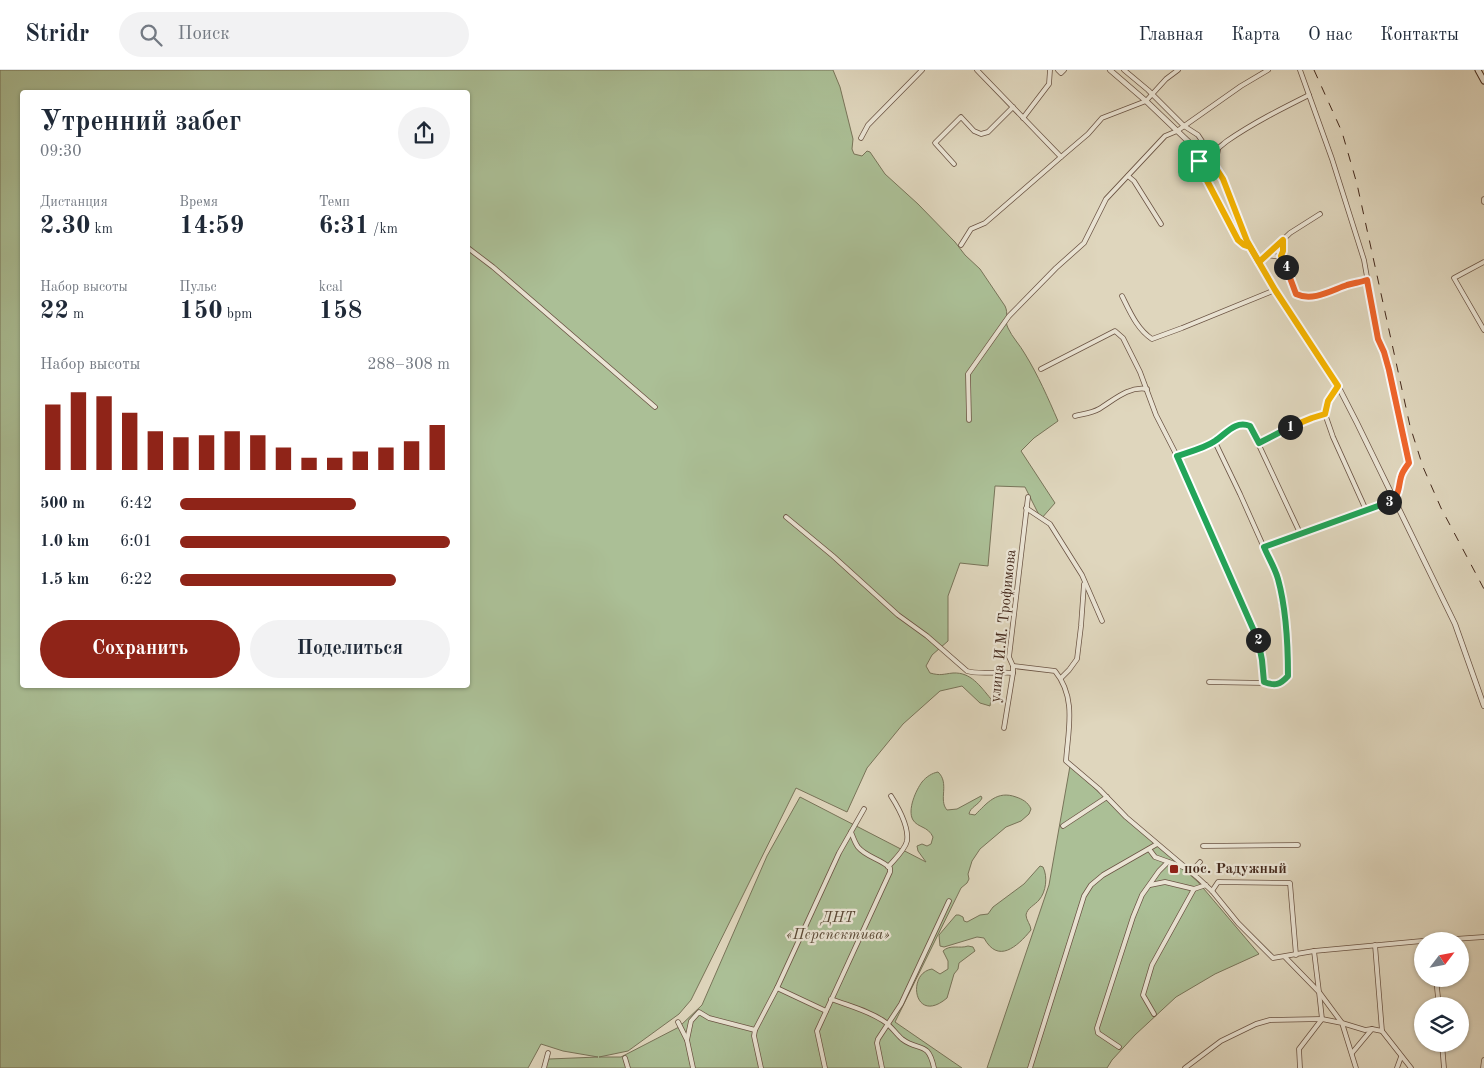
<!DOCTYPE html>
<html lang="ru">
<meta charset="utf-8">
<style>
:root{--surface:#fff;--page:#f2f2f3;--text:#1f2937;--muted:#747a83;--line:#e0e1e3;--accent:#8f2418}
body{margin:0;font-family:"Old Standard TT",serif;background:var(--page);color:var(--text);height:100vh;display:flex;flex-direction:column;font-size:19px;white-space:nowrap}
*{box-sizing:border-box;margin:0}
p{font-size:16px;color:var(--muted)}
.icon{flex:none;width:28px;height:28px;fill:none;stroke:currentColor;stroke-width:2;stroke-linecap:round;stroke-linejoin:round}
.map{position:relative;flex:1;overflow:hidden}
.details{position:absolute;left:20px;top:20px;width:450px;height:598px;display:flex;flex-direction:column;background:var(--surface);border-radius:5px;box-shadow:0 1px 4px #0004}
.details>*{flex:none}
.needle{width:32px;rotate:58deg}
.fabs{position:absolute;left:1414px;top:862px;display:grid;gap:10px}
.fabs a{display:grid;place-items:center;width:55px;height:55px;border-radius:50%;background:var(--surface);box-shadow:0 1px 4px #0004;font-size:25px}
.pin{position:absolute;display:grid;place-items:center;width:42px;height:42px;color:#fff;margin:-21px;border-radius:10px;box-shadow:0 2px 8px #0006}
.km{position:absolute;width:25px;height:25px;margin:-12px;border-radius:50%;background:#222;color:#fff;font-size:14px;line-height:25px;text-align:center}
.round{display:grid;place-items:center;flex:none;width:52px;height:52px;border-radius:26px;background:var(--page)}
.head{display:flex;align-items:center;justify-content:space-between;height:85px;padding:0 20px}
h1{font-size:28px;font-weight:700;line-height:38px}
.metrics{display:grid;grid-template-columns:repeat(3,1fr);gap:8px;height:85px;padding:5px 20px}
.metrics div{display:grid;align-content:center}
.metrics b{font-size:25px;font-weight:700}
.metrics small{font-size:14px;font-weight:400}
.metrics p{font-size:14px}
.chart{height:140px;padding:10px 20px}
.chart p{display:flex;justify-content:space-between}
.chart svg{width:100%;height:90px;margin-top:5px;stroke:var(--accent);stroke-width:6}
.button{display:flex;gap:10px;margin-top:auto;padding:10px 20px}
.button a{flex:1;height:58px;border-radius:30px;background:var(--accent);color:#fff;font-size:20px;font-weight:700;line-height:58px;text-align:center}
.button a+a{background:var(--page);color:var(--text)}
ul{padding:0 20px;list-style:none;font-size:16px}
li{display:grid;grid-template-columns:80px 60px 1fr;align-items:center;height:38px}
li i{height:12px;border-radius:6px;background:var(--accent)}
header{display:flex;align-items:center;gap:30px;box-sizing:border-box;height:70px;padding:0 25px;background:var(--surface);border-bottom:1px solid var(--line)}
header strong{font-size:24px}
nav{display:flex;gap:28px;margin-inline-start:auto;font-size:18px}
.search{width:350px;height:45px;background:var(--page);display:flex;align-items:center;gap:12px;box-sizing:border-box;padding:0 18px;border-radius:28px;color:var(--muted);font-size:19px}
.map>svg:first-child{display:block}
.green{fill:#abbf96;stroke:#787459;fill-rule:evenodd}
.lines{fill:none;stroke-linecap:round;stroke-linejoin:round}
.minor-casing{stroke:#6b5444;stroke-width:5.5}
.tertiary-casing{stroke:#6b5444;stroke-width:6}
.secondary-casing{stroke:#44291c;stroke-width:7}
.minor{stroke:#eae4d4;stroke-width:4}
.tertiary{stroke:#eae4d4;stroke-width:4.5}
.secondary{stroke:#eae4d4;stroke-width:5}
.rail{stroke:#44291c;stroke-width:1;stroke-dasharray:9 9;stroke-linecap:butt}
.split-1-casing{stroke:#fff;stroke-width:10}
.split-2-casing{stroke:#fff;stroke-width:10}
.split-3-casing{stroke:#fff;stroke-width:10}
.split-4-casing{stroke:#fff;stroke-width:10}
.split-5-casing{stroke:#fff;stroke-width:10}
.split-1{stroke:#f5b400;stroke-width:6}
.split-2{stroke:#22a559;stroke-width:6}
.split-3{stroke:#22a559;stroke-width:6}
.split-4{stroke:#f0652b;stroke-width:6}
.split-5{stroke:#f5b400;stroke-width:6}
.poi-dot{fill:#8f2418;stroke:#eae4d4;stroke-width:2}
.labels{text-anchor:middle;dominant-baseline:central;stroke-width:4.5;stroke-linejoin:round;paint-order:stroke}
.street-label{font-size:15px;fill:#44291c;stroke:#eae4d4}
.poi-label{font-size:15px;font-weight:bold;fill:#44291c;stroke:#eae4d4;text-anchor:start}
.park-label{font-size:15px;font-style:italic;fill:#594734;stroke:#eae4d4}
</style>
<header>
<strong>Stridr</strong>
<div class="search"><svg class="icon" aria-label="search" viewBox="0 0 24 24"><circle cx="10" cy="10" r="6"/><path d="M15 15l6 6"/></svg>Поиск</div>
<nav><a>Главная</a><a>Карта</a><a>О нас</a><a>Контакты</a></nav>
</header>
<div class="map">
<svg width="1484" height="998" viewBox="0 0 1484 998">
<rect width="100%" height="100%" fill="#dfd6bd"/>
<filter id="stains"><feTurbulence type="fractalNoise" baseFrequency=".004" numOctaves="4"/><feColorMatrix values="0 0 0 0 .2 0 0 0 0 .09 0 0 0 0 .02 0 0 0 .5 -.17"/></filter>
<radialGradient id="worn" r=".72"><stop offset=".6" stop-color="#630" stop-opacity="0"/><stop offset="1" stop-color="#630" stop-opacity=".3"/></radialGradient>
<g class="green">
<path d="M0 0H833L840 17 853 69 852 79 854 84 862 86 867 81 870 82 885 104 918 134 955 172 965 185 980 199 1005 236C1009 244 1004 250 1008 258 1012 267 1020 275 1025 284 1038 305 1048 328 1058 351L1034 368 1021 381 1055 433 1041 449 1025 417 995 416 988 496 960 493 948 526V571L932 585 926 596 930 603C941 606 943 604 953 603 971 602 980 616 991 629L990 636 980 633 962 616 940 621 903 654 867 698 847 742 796 718 691 930 679 944 628 981 599 987H621L679 957 702 935 767 786 800 727 926 792 918 781 917 776 922 774 927 776 931 774 933 767C928 756 918 758 913 750 907 740 916 720 922 712 926 707 932 703 938 702 950 713 938 730 947 740L957 739 981 726 982 728C979 735 970 737 969 744L975 745C987 733 997 720 1016 727 1022 729 1028 732 1031 739L1029 744 1021 751 1006 757 980 779 972 791 968 804 969 809 967 813 961 818 895 952 962 998H543L549 989 598 987 563 981 541 974 528 998H0ZM22 22H468V615H22Z"/>
<polygon points="1070,696 1198,812 1259,884 1215,904 1176,927 1135,965 1112,990 1107,998 987,998 1049,815"/>
<path d="M1040 796 1043 797C1048 807 1046 822 1039 830 1035 835 1027 838 1026 845 1026 850 1031 855 1031 860 1017 877 998 894 984 868L977 867 944 877 940 876 939 865 956 845H959L963 847 964 851 967 852 980 845 988 844 993 837 1024 814Z"/>
<path d="M968 876 973 877 975 881 959 893 958 899 954 904 947 928C914 956 906 903 932 899L940 904 948 899V891L943 881C950 874 960 879 968 876Z"/>
</g>
<g class="lines">
<defs>
<g id="minor">
<polyline points="977,0 1061,87 1088,64 1102,48 1146,31 1166,9 1178,0"/>
<polyline points="1058,0 1061,3 1064,0"/>
<path d="M1124 0 1148 20 1184 56 1198 65 1208 80C1218 81 1220 76 1227 71 1253 53 1281 39 1309 25"/>
<polyline points="1023,48 1049,14 1050,0"/>
<polyline points="861,68 868,55 922,0"/>
<path d="M1197 79C1201 109 1224 143 1238 171L1244 175 1251 177"/>
<polyline points="954,94 935,73 961,47 974,61 981,64 988,62 1013,37"/>
<polyline points="1214,95 1216,91 1218,80"/>
<polyline points="1128,106 1134,111 1161,154"/>
<polyline points="1484,129 1484,132"/>
<path d="M1283 170V181L1281 187 1296 224C1313 232 1332 220 1347 215 1354 213 1361 212 1367 210"/>
<polyline points="961,175 971,159 985,153 1061,87"/>
<polyline points="468,178 493,197 655,337"/>
<polyline points="1267,185 1281,187"/>
<polyline points="1484,192 1454,208 1484,260"/>
<polyline points="1259,193 1290,163 1320,144"/>
<path d="M1122 226C1130 242 1137 259 1152 269L1182 258 1275 220"/>
<polyline points="1041,299 1115,261 1123,268 1140,302 1156,345 1177,386 1258,567 1263,590 1264,613"/>
<polyline points="1338,316 1328,331 1325,344 1333,367 1366,440"/>
<path d="M1075 346C1083 344 1092 343 1099 339 1114 330 1128 316 1147 319"/>
<polyline points="969,350 968,304 1009,246 1056,198 1084,173 1106,129 1165,66 1177,61 1241,16 1268,0"/>
<polyline points="1259,373 1312,347 1325,344"/>
<path d="M1177 386C1189 382 1205 378 1215 371 1226 364 1235 350 1250 356L1300 463"/>
<polyline points="1026,438 1050,454 1082,505 1102,551"/>
<path d="M786 447 833 486 898 545 927 566 967 601C978 605 1000 601 1013 603"/>
<path d="M1264 477 1383 435C1402 426 1396 425 1401 407 1402 402 1406 397 1409 393L1389 300 1384 282 1378 269 1364 190 1332 89 1300 0"/>
<path d="M1013 596 1055 601C1077 628 1068 660 1066 691L1099 719 1126 747 1198 808 1212 821 1238 853 1273 888 1314 881 1422 871"/>
<polyline points="1061,608 1069,600 1077,589 1081,556 1084,514"/>
<polyline points="1209,612 1264,613 1275,616 1283,612 1288,606 1287,574 1278,509 1240,424 1215,372"/>
<polyline points="1004,658 1013,603 1013,596 1009,587 1028,427"/>
<polyline points="1063,756 1107,727"/>
<polyline points="1203,776 1298,775"/>
<polyline points="1149,779 1155,787 1183,797"/>
<path d="M888 797C894 790 905 780 907 771 909 757 898 737 891 726"/>
<polyline points="1191,802 1200,792"/>
<polyline points="1150,815 1165,812 1194,819"/>
<polyline points="1212,821 1218,812 1290,813 1296,885"/>
<polyline points="1425,871 1484,867"/>
<polyline points="1375,875 1382,961"/>
<polyline points="1314,881 1319,922 1342,953 1365,960 1372,959 1382,961 1411,998"/>
<polyline points="1285,887 1319,922 1322,949 1299,979 1300,998"/>
<polyline points="1436,909 1439,936"/>
<polyline points="777,918 826,941"/>
<path d="M831 929C849 936 870 941 885 952 892 957 896 964 902 969 919 982 928 970 934 998"/>
<polyline points="1154,944 1143,925 1152,895 1194,819 1206,815"/>
<polyline points="678,952 687,970 693,998"/>
<polyline points="687,970 691,951 699,942 709,948 755,960"/>
<polyline points="1442,974 1444,998"/>
<polyline points="1119,977 1098,963 1097,958 1133,847 1142,825 1159,801 1168,792"/>
<polyline points="1352,983 1372,959"/>
<polyline points="625,988 628,998"/>
<polyline points="544,998 548,983"/>
<polyline points="761,998 754,966 755,960 777,918 839,783 864,739"/>
<path d="M825 998 817 961 890 802V798C881 789 866 787 858 777 855 773 853 767 851 762"/>
<polyline points="882,998 877,973 878,969 901,934 949,831"/>
<polyline points="1030,998 1084,826 1091,815 1103,805 1157,774"/>
<polyline points="1185,998 1221,971 1256,954 1270,950 1322,949 1342,953 1356,998"/>
<polyline points="1397,998 1401,987"/>
<polyline points="1483,998 1484,990"/>
</g>
<polyline id="tertiary" points="1110,0 1146,31 1215,97 1223,109 1247,171 1259,193 1338,316 1357,353 1455,554 1484,636"/>
<polyline id="secondary" points="1478,0 1484,11"/>
</defs>
<use href="#minor" class="minor-casing"/>
<use href="#tertiary" class="tertiary-casing"/>
<use href="#secondary" class="secondary-casing"/>
<use href="#minor" class="minor"/>
<use href="#tertiary" class="tertiary"/>
<use href="#secondary" class="secondary"/>
<polyline class="rail" points="1314,0 1342,62 1357,114 1410,356 1423,397 1441,438 1484,519"/>
</g>
<g class="lines">
<defs>
<polyline id="split-1" points="1199,91 1204,105 1238,170 1244,175 1250,177 1275,220 1338,316 1328,331 1325,344 1312,348 1290,357"/>
<path id="split-2" d="M1258 570 1177 386C1189 382 1205 378 1215 371 1226 364 1235 350 1250 356L1259 373 1290 357"/>
<path id="split-3" d="M1258 570 1262 590 1264 612C1275 616 1280 615 1288 606 1288 576 1286 538 1278 509 1275 498 1268 487 1264 477L1389 432"/>
<path id="split-4" d="M1286 197 1296 224C1313 232 1332 220 1347 215 1354 213 1361 212 1367 210L1378 269 1384 282 1389 300 1409 393C1406 397 1402 402 1401 407 1398 418 1400 426 1389 432"/>
<polyline id="split-5" points="1199,91 1197,79 1214,95 1223,109 1247,171 1259,192 1283,170 1283,181 1281,186 1286,197"/>
</defs>
<use href="#split-1" class="split-1-casing"/>
<use href="#split-2" class="split-2-casing"/>
<use href="#split-3" class="split-3-casing"/>
<use href="#split-4" class="split-4-casing"/>
<use href="#split-5" class="split-5-casing"/>
<use href="#split-1" class="split-1"/>
<use href="#split-2" class="split-2"/>
<use href="#split-3" class="split-3"/>
<use href="#split-4" class="split-4"/>
<use href="#split-5" class="split-5"/>
</g>
<rect class="poi-dot" x="1169" y="794" width="10" height="10" rx="2.5"/>
<g class="labels">
<g class="street-label">
<text transform="translate(1004 556) rotate(-84)">улица И.М. Трофимова</text>
</g>
<g class="poi-label">
<text x="1184" y="799">пос. Радужный</text>
</g>
<g class="park-label">
<text x="838" y="848">ДНТ<tspan x="838" dy="17">«Перспектива»</tspan></text>
</g>
</g>
<rect width="100%" height="100%" filter="url(#stains)"/>
<rect width="100%" height="100%" fill="url(#worn)"/>
</svg>
<div class="fabs">
<a><svg class="needle" viewBox="-14 -14 28 28"><path d="M0-13l5 13h-10z" fill="#e53935"/><path d="M0 13l5-13h-10z" fill="#747a83"/></svg></a>
<a><svg class="icon" aria-label="layers" viewBox="0 0 24 24"><path d="M12 4l9 5-9 5-9-5zM3 14l9 5 9-5"/></svg></a>
</div>
<div class="pin" style="left:1199px;top:91px;background:#1e9e55"><svg class="icon" aria-label="arrive" viewBox="0 0 24 24"><path d="M6 21V4h12l-3 4 3 4H6"/></svg></div>
<b class="km" style="left:1290px;top:357px">1</b>
<b class="km" style="left:1258px;top:570px">2</b>
<b class="km" style="left:1389px;top:432px">3</b>
<b class="km" style="left:1286px;top:197px">4</b>
<section class="details">
<div class="head"><div><h1>Утренний забег</h1><p>09:30</p></div><a class="round"><svg class="icon" aria-label="share" viewBox="0 0 24 24"><path d="M12 15V3M7 8l5-5 5 5M5 13v7h14v-7"/></svg></a></div>
<div class="metrics">
<div><p>Дистанция</p><b>2.30<small> km</small></b></div>
<div><p>Время</p><b>14:59</b></div>
<div><p>Темп</p><b>6:31<small> /km</small></b></div>
</div>
<div class="metrics">
<div><p>Набор высоты</p><b>22<small> m</small></b></div>
<div><p>Пульс</p><b>150<small> bpm</small></b></div>
<div><p>kcal</p><b>158</b></div>
</div>
<div class="chart"><p><span>Набор высоты</span>288–308 m</p>
<svg viewBox="0 0 160 44" preserveAspectRatio="none"><path d="M5 44V12M15 44V6M25 44V8M35 44V16M45 44V25M55 44V28M65 44V27M75 44V25M85 44V27M95 44V33M105 44V38M115 44V38M125 44V35M135 44V33M145 44V30M155 44V22"/></svg>
</div>
<ul>
<li><b>500 m</b>6:42<i style="width:65%"></i></li>
<li><b>1.0 km</b>6:01<i style="width:100%"></i></li>
<li><b>1.5 km</b>6:22<i style="width:80%"></i></li>
</ul>
<div class="button"><a>Сохранить</a><a>Поделиться</a></div>
</section>
</div>
